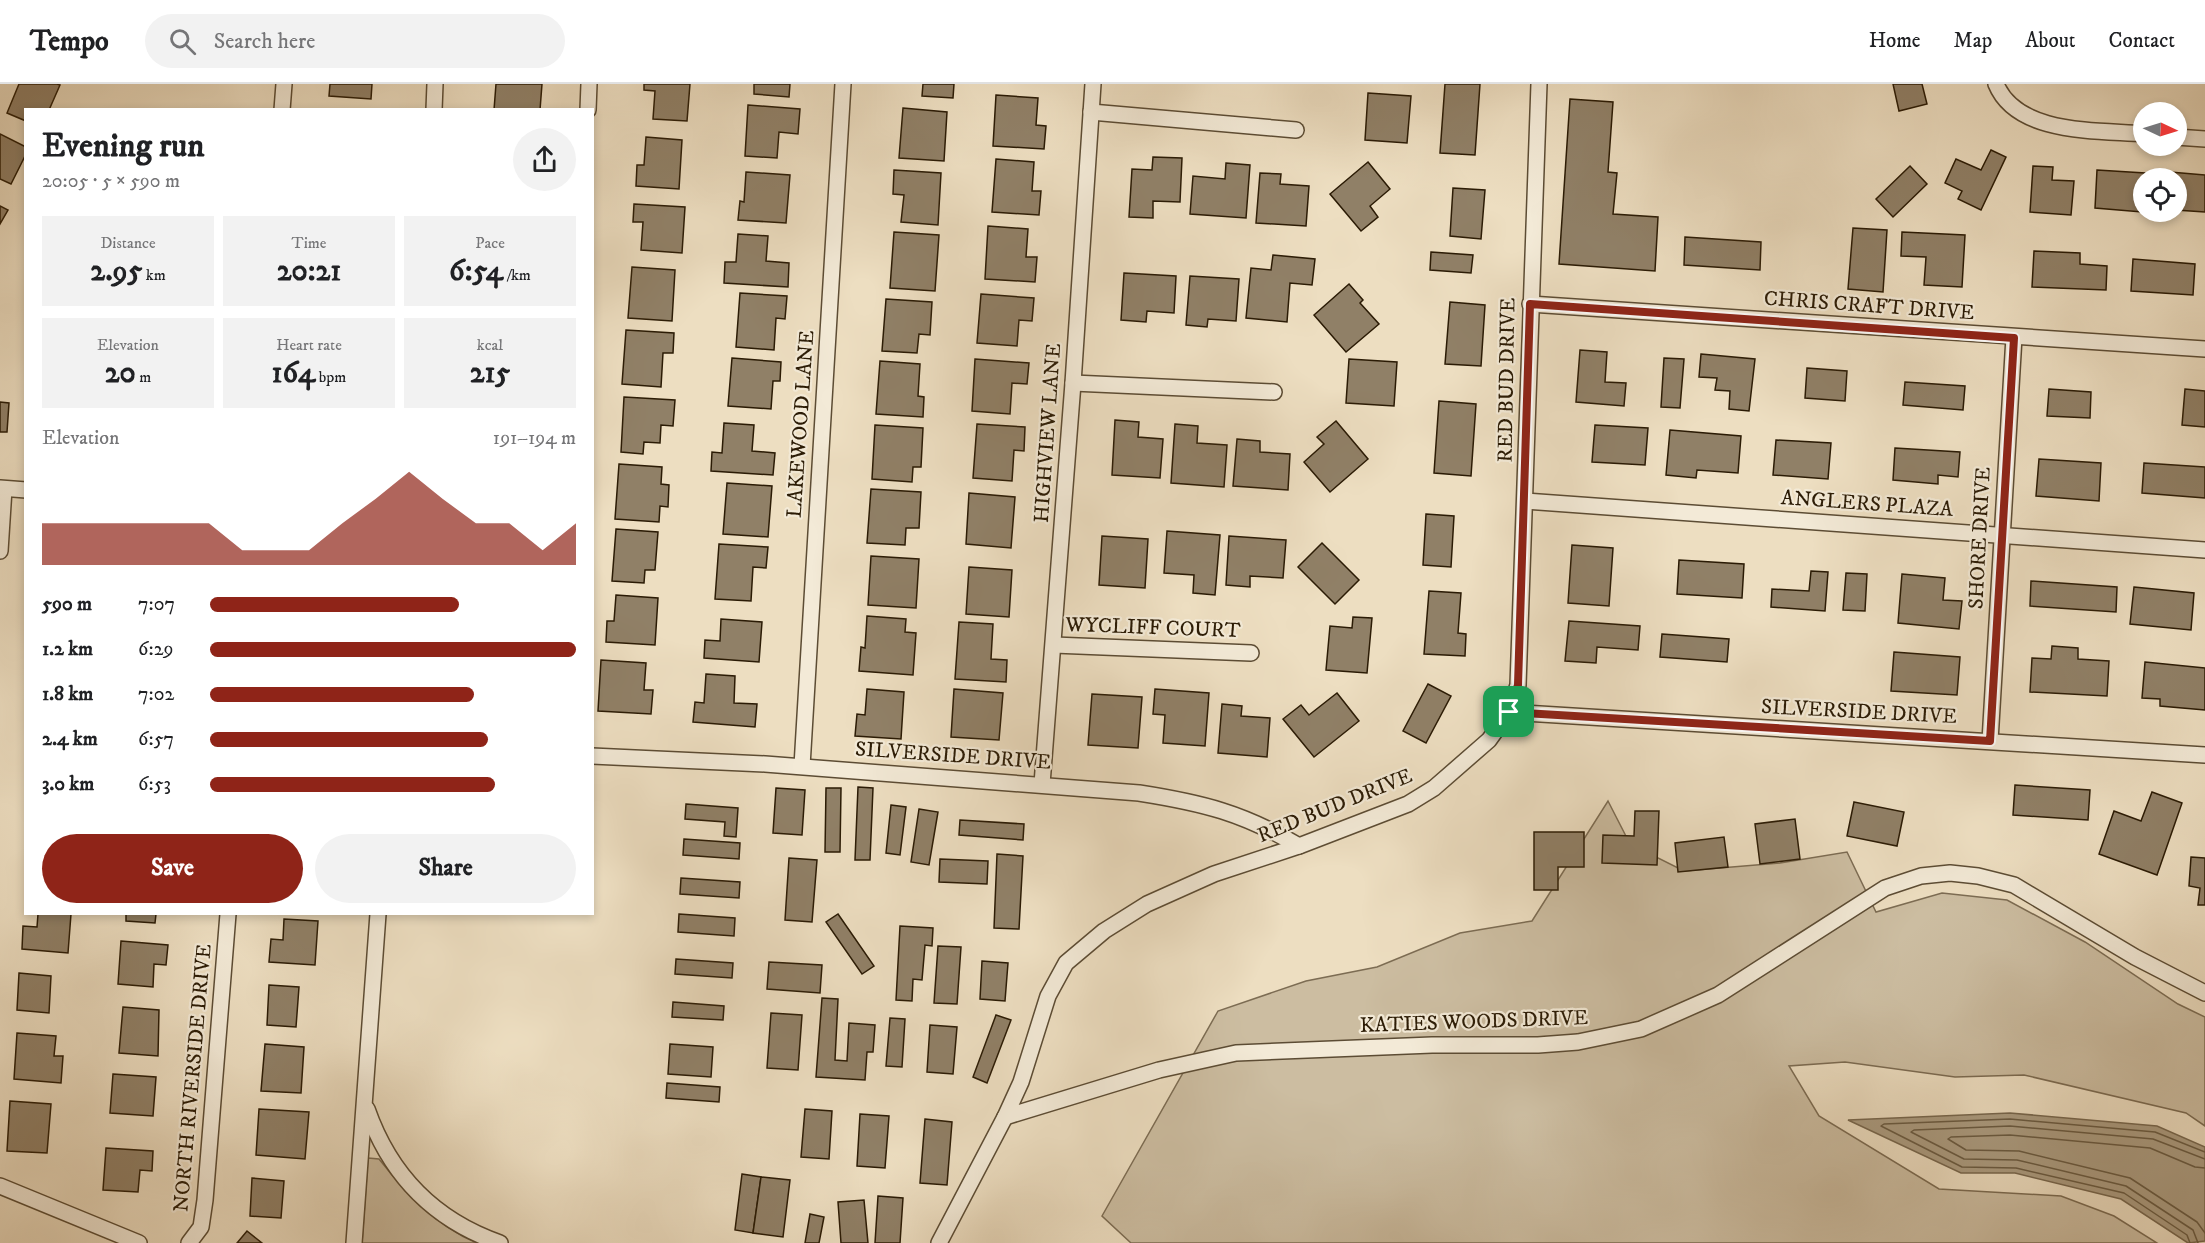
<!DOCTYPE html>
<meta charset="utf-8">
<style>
:root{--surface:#fff;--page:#f2f2f2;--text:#202124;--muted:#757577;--line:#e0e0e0;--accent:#8f2418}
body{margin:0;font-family:"IM FELL DW Pica",serif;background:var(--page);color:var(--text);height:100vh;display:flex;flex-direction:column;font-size:22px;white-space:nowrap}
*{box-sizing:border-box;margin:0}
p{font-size:20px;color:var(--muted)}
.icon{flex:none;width:33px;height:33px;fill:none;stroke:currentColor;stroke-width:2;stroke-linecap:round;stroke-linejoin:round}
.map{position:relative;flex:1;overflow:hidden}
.drawer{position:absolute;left:24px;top:24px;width:570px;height:807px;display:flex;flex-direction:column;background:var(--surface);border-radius:0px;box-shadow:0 3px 9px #0003}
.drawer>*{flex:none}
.needle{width:39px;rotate:94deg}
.tools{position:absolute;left:2133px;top:18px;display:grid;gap:12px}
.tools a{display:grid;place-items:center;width:54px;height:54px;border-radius:50%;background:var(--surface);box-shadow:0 3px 9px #0003;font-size:30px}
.pin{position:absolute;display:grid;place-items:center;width:51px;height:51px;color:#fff;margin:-26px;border-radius:12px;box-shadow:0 3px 9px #0006}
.round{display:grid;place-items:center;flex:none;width:63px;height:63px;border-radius:32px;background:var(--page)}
.overview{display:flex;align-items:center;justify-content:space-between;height:102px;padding:0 18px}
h1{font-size:33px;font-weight:800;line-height:45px}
.stats{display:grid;grid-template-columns:repeat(3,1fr);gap:9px;height:102px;padding:6px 18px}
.stats div{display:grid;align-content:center;border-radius:0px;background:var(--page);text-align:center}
.stats b{font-size:30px;font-weight:800}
.stats small{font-size:16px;font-weight:400}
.stats p{font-size:16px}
.chart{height:168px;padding:12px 18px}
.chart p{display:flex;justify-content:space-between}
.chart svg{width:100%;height:108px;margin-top:6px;fill:var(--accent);opacity:.7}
.cta{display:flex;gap:12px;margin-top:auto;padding:12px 18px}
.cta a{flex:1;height:69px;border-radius:36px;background:var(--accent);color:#fff;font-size:24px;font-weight:800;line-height:69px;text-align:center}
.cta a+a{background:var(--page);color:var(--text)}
ul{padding:0 18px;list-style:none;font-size:20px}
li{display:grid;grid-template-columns:96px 72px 1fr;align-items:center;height:45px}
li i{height:15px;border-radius:8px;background:var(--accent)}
header{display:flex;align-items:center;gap:36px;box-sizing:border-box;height:84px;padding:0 30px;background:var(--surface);border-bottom:2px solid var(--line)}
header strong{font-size:28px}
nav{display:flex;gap:33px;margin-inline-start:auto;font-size:21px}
.search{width:420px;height:54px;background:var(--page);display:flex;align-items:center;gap:15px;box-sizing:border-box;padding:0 21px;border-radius:33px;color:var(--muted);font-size:22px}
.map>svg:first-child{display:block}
.green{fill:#ccbda1;stroke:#7c6c53;stroke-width:1.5}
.water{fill:#ab9c81;stroke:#78684f;stroke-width:1.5}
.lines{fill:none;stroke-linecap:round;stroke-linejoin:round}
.shore{stroke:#6b5c43;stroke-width:1.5}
.building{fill:#908067;stroke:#2b1b05;stroke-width:1.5}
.street-casing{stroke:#5c4c34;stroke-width:18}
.street{stroke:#f3ead7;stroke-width:15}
.route-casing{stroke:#fff;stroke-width:12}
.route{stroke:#8f2418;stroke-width:8}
.labels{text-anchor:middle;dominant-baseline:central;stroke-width:4.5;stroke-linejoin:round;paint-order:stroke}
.street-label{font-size:21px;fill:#2b1b05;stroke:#f3ead7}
</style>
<header>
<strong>Tempo</strong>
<div class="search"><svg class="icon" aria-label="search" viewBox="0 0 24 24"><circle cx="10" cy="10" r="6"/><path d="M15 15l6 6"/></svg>Search here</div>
<nav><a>Home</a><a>Map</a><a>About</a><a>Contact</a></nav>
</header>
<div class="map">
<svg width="2205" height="1159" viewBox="0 0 2205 1159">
<rect width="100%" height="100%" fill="#eddec1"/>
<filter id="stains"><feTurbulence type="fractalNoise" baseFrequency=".00333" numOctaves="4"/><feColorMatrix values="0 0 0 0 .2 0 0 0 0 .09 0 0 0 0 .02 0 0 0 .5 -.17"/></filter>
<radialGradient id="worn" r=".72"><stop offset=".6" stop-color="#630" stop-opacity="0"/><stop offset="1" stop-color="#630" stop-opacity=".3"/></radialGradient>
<g class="green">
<polygon points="1608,717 1630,760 1684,787 1780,779 1847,768 1876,828 1942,809 2007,816 2085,858 2178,920 2205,933 2205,1042 2186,1029 2024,991 1955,993 1845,978 1789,982 1819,1032 1939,1105 2061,1112 2114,1132 2157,1159 1131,1159 1102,1132 1218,927 1306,897 1377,883 1460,849 1532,837"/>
<path d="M368 1074 379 1075C406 1109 436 1142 477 1159H362Z"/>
</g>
<polygon class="water" points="2010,1029 2157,1042 2205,1063 2205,1157 2188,1159 2121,1115 2015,1089 1961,1089 1848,1036"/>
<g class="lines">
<g class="shore">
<polyline points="2205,1084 2195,1083 2150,1064 2010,1051 1951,1053 1948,1055 1966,1066 2019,1067 2130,1094 2197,1138 2205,1149"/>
<polyline points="2190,1159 2187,1151 2124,1109 2016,1084 1962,1083 1881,1042 1884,1040 2010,1035 2155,1048 2205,1068"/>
<polyline points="2198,1159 2193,1146 2126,1102 2017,1076 1964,1075 1911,1048 1914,1046 2010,1042 2153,1055 2205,1075"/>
</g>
</g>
<g class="building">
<polygon points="19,0 57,0 60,1 49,26 26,26 26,37 7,29"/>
<polygon points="330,0 372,0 371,15 329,12"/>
<polygon points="496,0 542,0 540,26 494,26"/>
<polygon points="644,0 690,0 687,37 653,35 655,7 644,6"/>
<polygon points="754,0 790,0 789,13 754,10"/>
<polygon points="923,0 954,0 953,14 922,12"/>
<polygon points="1445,0 1480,0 1475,71 1440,69"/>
<polygon points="1893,0 1922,0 1927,20 1899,27"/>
<polygon points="1368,9 1411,12 1407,59 1365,56"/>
<polygon points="996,11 1038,14 1036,41 1046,42 1044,65 993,62"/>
<polygon points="1570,15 1613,18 1608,88 1617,89 1613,130 1658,133 1655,187 1559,180"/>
<polygon points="748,21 800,25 798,50 779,48 777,74 745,72"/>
<polygon points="903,24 947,28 944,77 899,74"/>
<polygon points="0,50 26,63 26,70 11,100 0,95"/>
<polygon points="646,53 682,56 679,105 636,102 637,81 644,81"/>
<polygon points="1991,66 2006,73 1981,126 1958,115 1962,107 1945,99 1956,75 1981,86"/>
<polygon points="1153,73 1182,74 1180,118 1153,117 1153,134 1129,133 1132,85 1152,86"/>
<polygon points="996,75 1034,78 1032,107 1041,107 1039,131 992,128"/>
<polygon points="1368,78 1390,105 1370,122 1378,133 1361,147 1330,110"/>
<polygon points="1226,79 1250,81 1246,134 1190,130 1193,92 1225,95"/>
<polygon points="1910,82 1927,100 1893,133 1876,115"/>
<polygon points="2033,82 2053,83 2052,96 2074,97 2071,131 2030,128"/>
<polygon points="894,86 941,89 938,141 901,138 904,111 893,110"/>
<polygon points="2097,86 2145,89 2142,128 2095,124"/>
<polygon points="746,88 790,91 786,139 738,136 740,117 744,118"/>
<polygon points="2170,88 2205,91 2205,128 2176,126 2176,94 2169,94"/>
<polygon points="1260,89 1281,90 1280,100 1309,102 1306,142 1256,139"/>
<polygon points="1453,104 1485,106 1481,155 1450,152"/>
<polygon points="634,120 685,123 682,169 641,166 643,138 633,138"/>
<polygon points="0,122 8,126 0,140"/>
<polygon points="988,142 1028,145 1026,173 1037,173 1035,198 985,195"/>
<polygon points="1853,144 1887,146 1883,208 1848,205"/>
<polygon points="894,148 939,151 935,207 890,204"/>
<polygon points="1902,148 1965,151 1962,203 1924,201 1926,173 1901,172"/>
<polygon points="738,150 768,152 766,177 789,179 788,203 724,199 725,178 736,178"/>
<polygon points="1685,153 1761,158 1760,186 1684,181"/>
<polygon points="2034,167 2080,169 2080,180 2107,182 2106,206 2032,203"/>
<polygon points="1431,168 1473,171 1471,189 1430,186"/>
<polygon points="1273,171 1315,175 1312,201 1290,199 1287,238 1246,234 1251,184 1271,186"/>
<polygon points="2133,175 2195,180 2193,211 2131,207"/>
<polygon points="632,183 675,186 672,237 628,234"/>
<polygon points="1124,189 1176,192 1174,229 1147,227 1146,238 1121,236"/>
<polygon points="1190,192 1239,195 1236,237 1208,235 1207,243 1186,241"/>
<polygon points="1349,200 1363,216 1360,219 1379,240 1346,268 1314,231"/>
<polygon points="740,209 787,212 785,235 776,234 774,266 736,263"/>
<polygon points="981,210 1034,214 1032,237 1019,236 1017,262 977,259"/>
<polygon points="886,215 932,218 930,251 919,250 917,269 882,267"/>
<polygon points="1450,218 1485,221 1481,282 1445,280"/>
<polygon points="626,246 674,249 673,269 663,269 661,303 622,300"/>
<polygon points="1580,266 1607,268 1605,298 1626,299 1624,322 1576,318"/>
<polygon points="1701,270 1755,275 1749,327 1729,325 1730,307 1715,306 1717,294 1699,293"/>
<polygon points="732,274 781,278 780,297 773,297 771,325 728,322"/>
<polygon points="1664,274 1684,275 1680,324 1661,323"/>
<polygon points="975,275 1029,279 1027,300 1012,299 1010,330 972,327"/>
<polygon points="1349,275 1397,278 1394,322 1346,319"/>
<polygon points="880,277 920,280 918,312 924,313 923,333 876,330"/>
<polygon points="1807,284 1847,287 1845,317 1805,314"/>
<polygon points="1905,298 1965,302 1963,326 1903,321"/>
<polygon points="2049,305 2091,308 2090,334 2047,332"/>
<polygon points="2185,305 2205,307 2205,343 2182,341"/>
<polygon points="624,313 675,316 673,342 661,341 660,359 644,358 643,370 621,368"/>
<polygon points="1439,317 1476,320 1471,392 1434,389"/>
<polygon points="0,318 9,319 7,348 0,348"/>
<polygon points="1115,336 1139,338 1138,353 1163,355 1160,394 1112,391"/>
<polygon points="1336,337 1368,375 1330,408 1304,378 1324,360 1317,353"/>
<polygon points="724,339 754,341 752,367 775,369 773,391 711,387 712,368 722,369"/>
<polygon points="977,340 1025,343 1024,367 1014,366 1012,397 973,394"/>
<polygon points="1175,340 1198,342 1197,359 1227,361 1224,403 1171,399"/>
<polygon points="875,341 923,344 921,383 913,383 912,398 872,395"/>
<polygon points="1595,341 1648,344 1645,381 1592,378"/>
<polygon points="1670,346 1741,352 1738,389 1697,386 1696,394 1666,391"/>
<polygon points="1237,355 1260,357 1260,368 1290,370 1288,406 1233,402"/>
<polygon points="1776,356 1831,359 1828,395 1773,391"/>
<polygon points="1895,364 1960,368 1958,393 1938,391 1938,400 1893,396"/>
<polygon points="2039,375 2101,379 2099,417 2036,412"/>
<polygon points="2144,379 2205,383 2205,414 2142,409"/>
<polygon points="619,380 662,383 661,400 669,401 668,423 660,422 659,438 615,435"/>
<polygon points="727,399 772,402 768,453 723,450"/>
<polygon points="871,405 921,408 919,444 906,444 905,461 867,459"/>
<polygon points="969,409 1015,413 1011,464 966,460"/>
<polygon points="1426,430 1454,432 1451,483 1423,481"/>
<polygon points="616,445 658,448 655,486 645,486 644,499 612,497"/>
<polygon points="1167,447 1220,451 1215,511 1193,509 1194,491 1164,489"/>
<polygon points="1102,452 1148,455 1145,504 1099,501"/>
<polygon points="1229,452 1286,456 1283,494 1250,492 1250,503 1226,501"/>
<polygon points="1322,459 1359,496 1335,520 1298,483"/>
<polygon points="719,460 768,463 766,484 753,483 751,517 715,515"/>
<polygon points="1572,461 1613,464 1609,522 1568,519"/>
<polygon points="871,472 919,475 916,524 868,521"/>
<polygon points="1679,476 1744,480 1742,514 1677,510"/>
<polygon points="969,483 1012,486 1009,533 966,530"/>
<polygon points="1811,487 1828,488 1825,527 1771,523 1772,505 1809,507"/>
<polygon points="1846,489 1867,490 1865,527 1843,526"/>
<polygon points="1902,490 1945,494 1943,516 1962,517 1959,545 1898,539"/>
<polygon points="2031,497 2117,503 2116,528 2030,522"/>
<polygon points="2134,503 2194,509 2191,546 2130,540"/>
<polygon points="1429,507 1461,509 1458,549 1466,550 1465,572 1424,570"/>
<polygon points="616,511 658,514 655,561 606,558 607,537 614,537"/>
<polygon points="867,532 906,535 905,548 916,549 913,591 859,587 861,563 865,564"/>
<polygon points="1353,533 1372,534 1367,589 1326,586 1330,542 1352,544"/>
<polygon points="721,535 762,538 759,578 704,574 705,556 720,557"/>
<polygon points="1569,537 1640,542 1638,566 1597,563 1596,579 1565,577"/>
<polygon points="959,538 993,540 991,575 1007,576 1006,598 955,595"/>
<polygon points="1662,550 1729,555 1727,578 1660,573"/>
<polygon points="2052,562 2078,564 2078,575 2109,577 2107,612 2030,608 2032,574 2051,575"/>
<polygon points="1894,568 1960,573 1957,611 1891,607"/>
<polygon points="601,576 646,579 644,606 653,606 651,630 598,627"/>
<polygon points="2145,578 2205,584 2205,626 2160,622 2160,615 2142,614"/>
<polygon points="706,590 735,592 734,619 757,620 755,643 693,638 695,618 704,619"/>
<polygon points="1428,600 1451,612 1426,659 1403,647"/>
<polygon points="867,605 904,608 901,655 855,652 857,630 865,631"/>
<polygon points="954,605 1003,609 999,656 951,653"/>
<polygon points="1155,605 1209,609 1205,662 1163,659 1165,631 1153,630"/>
<polygon points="1337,609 1359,637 1314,673 1283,635 1301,621 1309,631"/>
<polygon points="1092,610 1142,613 1138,664 1088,661"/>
<polygon points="1222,620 1242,622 1241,632 1270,634 1267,673 1218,669"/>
<polygon points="2015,701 2090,706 2088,736 2013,731"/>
<polygon points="858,703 873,704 870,776 855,776"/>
<polygon points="776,704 805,706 802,751 773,749"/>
<polygon points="826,704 841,704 840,768 825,768"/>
<polygon points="2152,708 2182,719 2157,791 2099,770 2114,727 2141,737"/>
<polygon points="1854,718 1904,728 1897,762 1847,752"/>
<polygon points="686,720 738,724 736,753 724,752 725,738 685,735"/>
<polygon points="891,721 906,723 900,771 886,769"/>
<polygon points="919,725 938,728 929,781 911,778"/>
<polygon points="1635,727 1659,727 1657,781 1602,779 1603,751 1634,752"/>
<polygon points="1795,735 1800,775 1760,780 1755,740"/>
<polygon points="960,736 1024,740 1023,756 959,751"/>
<polygon points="1534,748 1584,748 1584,783 1558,783 1558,806 1534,806"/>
<polygon points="1724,753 1728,783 1678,788 1675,759"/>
<polygon points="684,755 740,759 739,775 683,771"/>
<polygon points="997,770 1023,772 1019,845 994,844"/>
<polygon points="2191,773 2205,774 2205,821 2198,821 2200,804 2189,802"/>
<polygon points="789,774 817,776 812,838 785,836"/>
<polygon points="940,775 988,777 987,800 939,798"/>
<polygon points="681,794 740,798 739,814 680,810"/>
<polygon points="38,830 71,830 68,869 22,865 23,842 37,843"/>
<polygon points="126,830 156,830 155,839 126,837"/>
<polygon points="679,830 735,834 734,852 678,848"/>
<polygon points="838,830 874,882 862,890 826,838"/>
<polygon points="284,835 318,837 315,881 269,878 271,855 283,856"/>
<polygon points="900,842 933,844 932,862 925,861 922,896 913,895 912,917 896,916"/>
<polygon points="121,857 168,861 166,881 154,880 153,903 118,900"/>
<polygon points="938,862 961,863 957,920 934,919"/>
<polygon points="676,875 733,879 732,894 675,890"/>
<polygon points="982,877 1008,879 1005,917 980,915"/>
<polygon points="769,878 822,881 820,909 767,905"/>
<polygon points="19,889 51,892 49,929 17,926"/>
<polygon points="269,901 299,903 296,943 267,941"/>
<polygon points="822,914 838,915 835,976 847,977 849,939 875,941 873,968 867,968 865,996 816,993"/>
<polygon points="673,918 724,922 723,936 672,933"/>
<polygon points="123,923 159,926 158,972 119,969"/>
<polygon points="771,929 802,931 798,986 767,984"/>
<polygon points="996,931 1011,936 987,999 973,993"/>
<polygon points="890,934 905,935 902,983 886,982"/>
<polygon points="930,941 957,943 953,990 927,988"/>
<polygon points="17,949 56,952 54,972 63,972 61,999 14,995"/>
<polygon points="265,960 304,963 301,1009 261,1007"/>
<polygon points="670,960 713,963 711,993 668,990"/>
<polygon points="113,990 156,993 153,1032 110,1029"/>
<polygon points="667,999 720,1003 719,1018 666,1014"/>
<polygon points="10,1017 51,1020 47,1069 7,1067"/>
<polygon points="259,1025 309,1028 305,1075 256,1071"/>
<polygon points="805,1025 832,1027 829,1075 801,1073"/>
<polygon points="860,1030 889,1032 885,1084 857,1082"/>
<polygon points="925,1035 952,1038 947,1101 920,1099"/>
<polygon points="106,1064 153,1067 152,1087 140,1086 138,1108 103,1106"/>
<polygon points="742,1090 761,1093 753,1149 735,1146"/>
<polygon points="761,1093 790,1096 783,1153 753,1149"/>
<polygon points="252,1094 284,1097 281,1134 250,1132"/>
<polygon points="878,1112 903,1114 900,1159 875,1159"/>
<polygon points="864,1116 868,1159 841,1159 838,1118"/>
<polygon points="810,1130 824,1133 819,1159 805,1159"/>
<polygon points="247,1147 262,1159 237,1159"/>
</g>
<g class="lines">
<defs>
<g id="street">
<path d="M1996 0C2017 51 2097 46 2144 50"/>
<polyline points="282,26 284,0"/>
<polyline points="434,26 435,0"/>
<polyline points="588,26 589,0"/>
<polyline points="1091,28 1296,46"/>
<polyline points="2176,53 2205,55"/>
<polyline points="1530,220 2205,265"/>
<polyline points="1073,299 1274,308"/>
<polyline points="0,404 26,406"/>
<polyline points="1525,417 2205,466"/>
<polyline points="0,467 4,405"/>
<polyline points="1054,561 1251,569"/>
<polyline points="1509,628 2205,671"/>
<polyline points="1990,657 2014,253"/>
<path d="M592 672 765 680 1139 709C1203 719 1243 729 1299 762"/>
<polyline points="802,682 843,0"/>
<polyline points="1042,700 1073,299 1093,0"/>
<path d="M367 1025C390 1091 434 1136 500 1159"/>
<polyline points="1005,1033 1159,986 1236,969 1432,961 1538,961 1578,958 1641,945 1718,911 1885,804 1921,792 1950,789 1978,792 2014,801 2135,873 2205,909"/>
<polyline points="0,1102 139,1159"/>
<polyline points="189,1159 201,1143 205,1116 228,830"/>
<polyline points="354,1159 378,830"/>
<polyline points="939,1159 1005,1033 1021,998 1048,912 1066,879 1104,847 1147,820 1214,790 1299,762 1408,720 1434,704 1489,656 1509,628 1518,601 1539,0"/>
</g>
</defs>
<use href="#street" class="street-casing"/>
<use href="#street" class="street"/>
</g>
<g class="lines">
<defs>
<polygon id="route" points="1530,220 2014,254 1990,657 1509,628 1518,601"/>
</defs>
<use href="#route" class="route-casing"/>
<use href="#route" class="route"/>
</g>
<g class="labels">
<g class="street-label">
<text transform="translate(1869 222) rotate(4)">CHRIS CRAFT DRIVE</text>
<text transform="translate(1507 296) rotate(-89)">RED BUD DRIVE</text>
<text transform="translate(801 340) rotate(-86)">LAKEWOOD LANE</text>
<text transform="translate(1048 349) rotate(-86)">HIGHVIEW LANE</text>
<text transform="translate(1867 420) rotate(4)">ANGLERS PLAZA</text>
<text transform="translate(1980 454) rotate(-87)">SHORE DRIVE</text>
<text transform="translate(1153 544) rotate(2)">WYCLIFF COURT</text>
<text transform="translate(1859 628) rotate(3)">SILVERSIDE DRIVE</text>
<text transform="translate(953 672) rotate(4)">SILVERSIDE DRIVE</text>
<text transform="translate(1335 722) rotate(-22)">RED BUD DRIVE</text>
<text transform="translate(1474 938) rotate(-2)">KATIES WOODS DRIVE</text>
<text transform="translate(193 994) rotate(-85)">NORTH RIVERSIDE DRIVE</text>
</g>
</g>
<rect width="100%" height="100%" filter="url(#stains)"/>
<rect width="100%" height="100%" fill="url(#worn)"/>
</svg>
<div class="tools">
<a><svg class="needle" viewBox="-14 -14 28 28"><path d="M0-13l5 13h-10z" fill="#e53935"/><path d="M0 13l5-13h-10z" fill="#757577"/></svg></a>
<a><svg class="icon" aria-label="locate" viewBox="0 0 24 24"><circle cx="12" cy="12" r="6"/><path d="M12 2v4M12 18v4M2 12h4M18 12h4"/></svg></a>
</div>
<div class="pin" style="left:1509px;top:628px;background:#1e9e55"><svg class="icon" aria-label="arrive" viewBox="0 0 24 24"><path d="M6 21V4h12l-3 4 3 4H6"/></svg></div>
<section class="drawer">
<div class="overview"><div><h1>Evening run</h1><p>20:05 · 5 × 590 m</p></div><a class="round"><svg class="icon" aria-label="share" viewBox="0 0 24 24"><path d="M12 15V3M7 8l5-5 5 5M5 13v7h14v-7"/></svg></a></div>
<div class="stats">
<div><p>Distance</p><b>2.95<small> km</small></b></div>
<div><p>Time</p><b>20:21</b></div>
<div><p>Pace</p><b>6:54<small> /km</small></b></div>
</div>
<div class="stats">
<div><p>Elevation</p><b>20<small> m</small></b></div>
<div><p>Heart rate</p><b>164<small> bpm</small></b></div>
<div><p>kcal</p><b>215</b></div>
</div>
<div class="chart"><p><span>Elevation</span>191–194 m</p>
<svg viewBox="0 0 160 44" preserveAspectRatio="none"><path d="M0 44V27L10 27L20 27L30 27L40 27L50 27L60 38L70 38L80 38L90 27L100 17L110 6L120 17L130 27L140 27L150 38L160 27V44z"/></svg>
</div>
<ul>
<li><b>590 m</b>7:07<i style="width:68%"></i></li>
<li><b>1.2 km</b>6:29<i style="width:100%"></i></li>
<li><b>1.8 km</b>7:02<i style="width:72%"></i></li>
<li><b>2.4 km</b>6:57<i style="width:76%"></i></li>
<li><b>3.0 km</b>6:53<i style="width:78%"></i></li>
</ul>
<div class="cta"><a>Save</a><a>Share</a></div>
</section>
</div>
